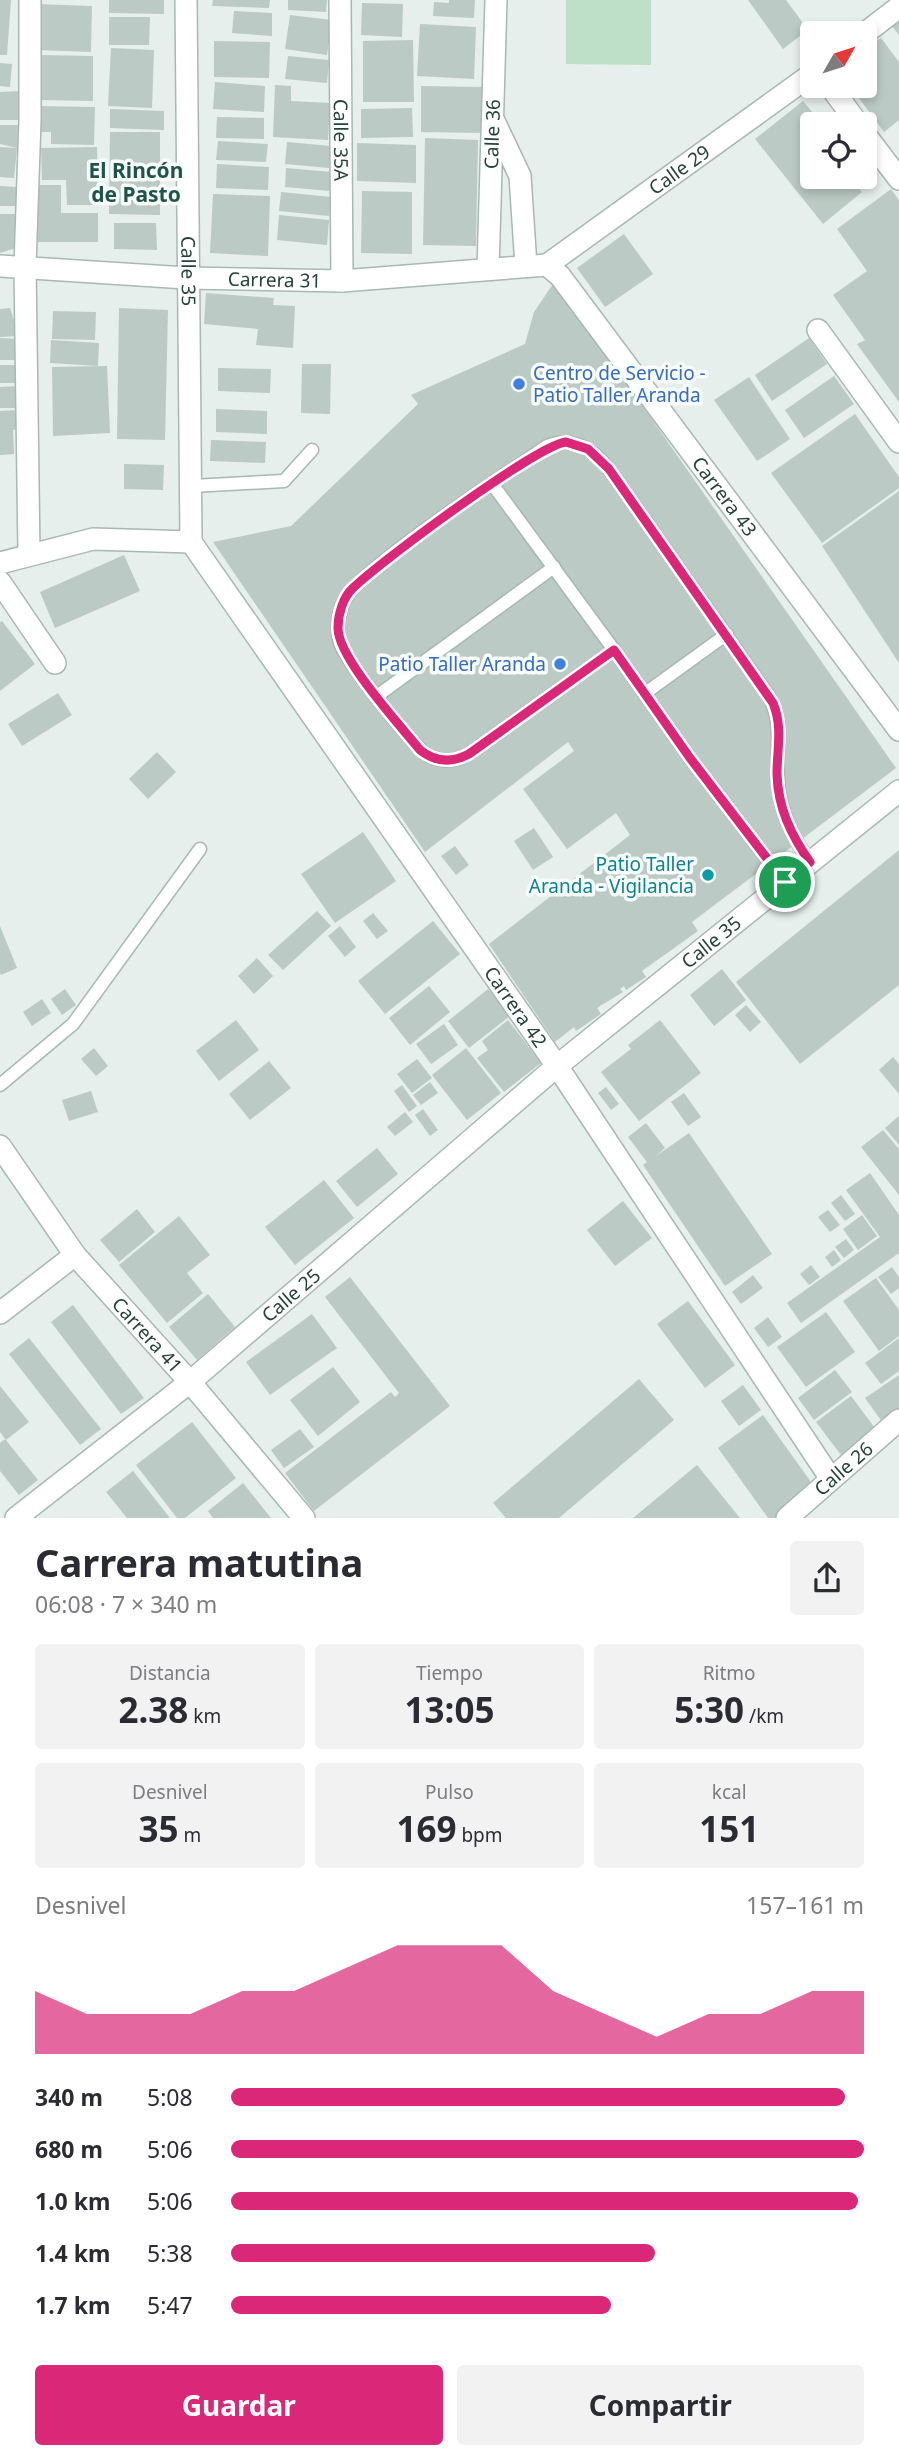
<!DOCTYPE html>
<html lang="es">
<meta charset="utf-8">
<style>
:root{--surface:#fff;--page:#f2f2f3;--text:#2b2b33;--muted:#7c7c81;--accent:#db2777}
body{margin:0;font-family:"Noto Sans",sans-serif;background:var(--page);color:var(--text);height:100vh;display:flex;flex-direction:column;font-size:26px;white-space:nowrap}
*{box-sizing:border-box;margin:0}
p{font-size:23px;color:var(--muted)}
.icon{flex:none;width:38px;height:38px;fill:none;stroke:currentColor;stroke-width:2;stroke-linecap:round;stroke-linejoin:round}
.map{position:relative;height:1518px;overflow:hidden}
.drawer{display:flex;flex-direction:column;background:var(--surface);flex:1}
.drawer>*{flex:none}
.needle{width:46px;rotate:51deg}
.buttons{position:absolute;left:800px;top:21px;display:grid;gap:14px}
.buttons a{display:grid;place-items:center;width:77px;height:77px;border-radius:7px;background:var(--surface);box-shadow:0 4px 10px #0003;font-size:35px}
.pin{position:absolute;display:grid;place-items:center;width:60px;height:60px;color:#fff;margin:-30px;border:4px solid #fff;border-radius:50%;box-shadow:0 2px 7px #0007}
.round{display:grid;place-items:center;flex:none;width:74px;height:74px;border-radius:7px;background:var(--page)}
.overview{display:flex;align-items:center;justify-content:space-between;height:119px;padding:0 35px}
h1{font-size:38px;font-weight:700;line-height:52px}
.metrics{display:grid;grid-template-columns:repeat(3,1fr);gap:10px;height:119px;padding:7px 35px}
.metrics div{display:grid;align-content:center;border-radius:7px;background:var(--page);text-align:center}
.metrics b{font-size:35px;font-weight:700}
.metrics small{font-size:19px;font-weight:400}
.metrics p{font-size:19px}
.chart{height:196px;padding:14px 35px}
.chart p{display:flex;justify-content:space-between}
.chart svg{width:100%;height:126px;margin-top:7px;fill:var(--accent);opacity:.7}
.primary-button{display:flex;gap:14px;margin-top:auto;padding:14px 35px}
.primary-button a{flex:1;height:80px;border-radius:7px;background:var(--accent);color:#fff;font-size:28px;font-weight:700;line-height:80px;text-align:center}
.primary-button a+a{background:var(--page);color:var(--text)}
ul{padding:0 35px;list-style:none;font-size:23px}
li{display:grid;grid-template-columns:112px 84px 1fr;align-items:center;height:52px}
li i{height:18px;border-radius:9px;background:var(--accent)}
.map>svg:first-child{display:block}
.green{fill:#bfe0c8}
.building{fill:#bbcac4}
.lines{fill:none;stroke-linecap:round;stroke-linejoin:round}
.service-casing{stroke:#a8b8b2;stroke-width:15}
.minor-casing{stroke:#a8b8b2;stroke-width:24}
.service{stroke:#fff;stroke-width:12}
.minor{stroke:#fff;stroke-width:21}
.route-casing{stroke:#fff;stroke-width:14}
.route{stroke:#db2777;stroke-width:9}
.shop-dot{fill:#3f7fe0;stroke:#f7fbf9;stroke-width:2.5}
.culture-dot{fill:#0f9aa8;stroke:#f7fbf9;stroke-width:2.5}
.labels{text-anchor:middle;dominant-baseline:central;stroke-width:7;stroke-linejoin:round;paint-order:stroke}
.street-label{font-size:19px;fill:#24423a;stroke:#f7fbf9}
.shop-label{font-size:19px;fill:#366cbe;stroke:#f7fbf9;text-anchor:start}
.culture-label{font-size:19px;fill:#0d838f;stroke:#f7fbf9;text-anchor:end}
.neighbourhood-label{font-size:21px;font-weight:bold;fill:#1f5548;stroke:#f7fbf9}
</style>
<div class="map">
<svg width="899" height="1518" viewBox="0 0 899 1518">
<rect width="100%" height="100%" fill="#e6efeb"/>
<polygon class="green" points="566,0 651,0 651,65 566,64"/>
<g class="building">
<polygon points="0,0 11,0 7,55 0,55"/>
<polygon points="109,0 164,0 164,14 109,13"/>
<polygon points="213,0 270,0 269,8 212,6"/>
<polygon points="288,0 327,0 326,12 288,10"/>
<polygon points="449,0 475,0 474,18 433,16 434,2 449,3"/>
<polygon points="748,0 786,0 808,30 783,49"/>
<polygon points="362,3 403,4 402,37 361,35"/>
<polygon points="36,4 92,6 91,52 35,50"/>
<polygon points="234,11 272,13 272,36 232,33"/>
<polygon points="290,15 332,20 327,55 285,49"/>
<polygon points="109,17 150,17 149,45 109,45"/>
<polygon points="899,20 899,35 892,26"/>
<polygon points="420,24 476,27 474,79 417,76"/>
<polygon points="881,38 899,62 899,120 884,132 850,86 864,86 864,50"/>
<polygon points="413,40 414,102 363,102 363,41"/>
<polygon points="214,41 270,42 269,78 214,77"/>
<polygon points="111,48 154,50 152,108 108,106"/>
<polygon points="39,55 93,56 93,101 39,100"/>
<polygon points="288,56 329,60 327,83 285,79"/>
<polygon points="0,63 12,64 10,87 0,86"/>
<polygon points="215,82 265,86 264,112 213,109"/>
<polygon points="275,85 291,86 291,101 330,103 328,140 273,137"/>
<polygon points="421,86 482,87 482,133 421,132"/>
<polygon points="20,91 21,120 0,120 0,92"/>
<polygon points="803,101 822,124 812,124 812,177 849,177 862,192 823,224 755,139"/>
<polygon points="37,106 95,107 94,145 51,144 51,132 37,132"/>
<polygon points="412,108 413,137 361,138 361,109"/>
<polygon points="110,109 164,111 164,130 110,128"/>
<polygon points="217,117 264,118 264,139 216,138"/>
<polygon points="0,125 18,125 17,148 0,144"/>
<polygon points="110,132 160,132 160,215 109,214"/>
<polygon points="425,138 478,140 476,246 423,245"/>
<polygon points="218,141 268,144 266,162 216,160"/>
<polygon points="287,142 331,146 329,168 285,164"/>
<polygon points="357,143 416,145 416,183 357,181"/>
<polygon points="0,147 17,148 14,178 0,177"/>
<polygon points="97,147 98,205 67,205 66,180 42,180 41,148"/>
<polygon points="217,164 269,167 268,190 216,188"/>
<polygon points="286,168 332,172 330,191 285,187"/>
<polygon points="35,185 61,185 61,213 98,213 98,242 36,242"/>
<polygon points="0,186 17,187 17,206 0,206"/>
<polygon points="891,189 899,200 899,402 857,344 865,340 833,295 867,271 837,229"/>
<polygon points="362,191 412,192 412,254 361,253"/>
<polygon points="281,192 331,197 329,216 279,211"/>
<polygon points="213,194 270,196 268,256 210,253"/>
<polygon points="0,214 23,214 15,231 16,248 0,253"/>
<polygon points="279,215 329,220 327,245 277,240"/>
<polygon points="114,223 156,223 157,250 114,249"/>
<polygon points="624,234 653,274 605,307 577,268"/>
<polygon points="555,281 896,768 692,922 698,931 642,971 646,977 626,990 624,986 620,989 623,992 597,1008 601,1014 576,1031 574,1027 555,1042 489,944 630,835 616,813 567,849 523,789 574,751 568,742 425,852 213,542 291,526 418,404 411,395 525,344 534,312"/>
<polygon points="206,293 274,298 273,305 295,306 293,348 256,345 258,329 204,324"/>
<polygon points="10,308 19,336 0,337 0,309"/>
<polygon points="119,308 168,310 165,440 117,439"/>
<polygon points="53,311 96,312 95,340 52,339"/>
<polygon points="0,338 17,339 16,360 0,360"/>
<polygon points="809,338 827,364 772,401 755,375"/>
<polygon points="51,340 99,343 98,366 50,363"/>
<polygon points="302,364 331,364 330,414 301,413"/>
<polygon points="0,365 17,365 20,383 0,383"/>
<polygon points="107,366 110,433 53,436 52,367"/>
<polygon points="218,368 271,369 270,393 218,391"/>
<polygon points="834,376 854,404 804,438 785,410"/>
<polygon points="749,377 790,439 757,461 714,400"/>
<polygon points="19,386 20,408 0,408 0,387"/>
<polygon points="216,409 267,411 267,434 216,432"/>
<polygon points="19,410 20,428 13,430 14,454 0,455 0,411"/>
<polygon points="855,414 899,477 899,488 822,543 771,473"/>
<polygon points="211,440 266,442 265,463 210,461"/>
<polygon points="124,464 164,465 163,490 124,489"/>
<polygon points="899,491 899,663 822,546"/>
<polygon points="124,555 140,591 55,628 40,592"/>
<polygon points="2,621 35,664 0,691 0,622"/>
<polygon points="58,693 72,715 22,746 8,724"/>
<polygon points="157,752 176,772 148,799 129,779"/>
<polygon points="534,828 553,857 533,870 514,841"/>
<polygon points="363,832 396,881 335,923 301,874"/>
<polygon points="455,846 469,865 456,875 441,856"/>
<polygon points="899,850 899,985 800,1064 736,982"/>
<polygon points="317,911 331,926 283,970 268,955"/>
<polygon points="373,913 388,931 377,939 363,921"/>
<polygon points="433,921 460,954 385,1014 358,981"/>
<polygon points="0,926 17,968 1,975 0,973"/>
<polygon points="340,926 356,947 345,957 328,936"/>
<polygon points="257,958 273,976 254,994 238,976"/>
<polygon points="722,969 746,1000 714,1026 690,995"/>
<polygon points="429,986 450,1012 410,1045 389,1018"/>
<polygon points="65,989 76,1005 62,1015 51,999"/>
<polygon points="488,989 510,1016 469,1048 448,1021"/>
<polygon points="42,999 51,1013 32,1026 23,1012"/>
<polygon points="746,1005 761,1022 750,1032 735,1015"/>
<polygon points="236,1020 259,1050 219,1081 196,1051"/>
<polygon points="508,1020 541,1063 504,1092 477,1058 488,1050 482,1041"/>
<polygon points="660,1020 701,1073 639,1121 601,1072 631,1049 628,1045"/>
<polygon points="444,1024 458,1045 431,1064 416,1044"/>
<polygon points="94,1048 108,1066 96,1076 81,1059"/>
<polygon points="466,1048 501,1093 467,1120 432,1075"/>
<polygon points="893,1057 899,1064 899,1094 879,1070"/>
<polygon points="417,1059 432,1078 412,1093 397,1074"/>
<polygon points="269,1061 291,1088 250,1120 229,1094"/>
<polygon points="430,1082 438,1093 421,1105 413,1095"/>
<polygon points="402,1085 417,1106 409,1112 394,1091"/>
<polygon points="606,1087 619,1104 611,1110 598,1093"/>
<polygon points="91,1091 98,1112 69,1121 62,1100"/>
<polygon points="684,1093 701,1117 688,1126 671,1102"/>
<polygon points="423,1109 438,1130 430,1136 415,1115"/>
<polygon points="405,1112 413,1122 395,1136 387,1127"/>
<polygon points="899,1116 899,1145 885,1128"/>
<polygon points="646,1123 665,1148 656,1156 689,1133 772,1254 725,1286 643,1165 647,1162 628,1137"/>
<polygon points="883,1130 899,1149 899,1195 861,1147"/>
<polygon points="377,1148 398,1174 357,1207 336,1181"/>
<polygon points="870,1173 899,1215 899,1253 801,1323 787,1303 880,1237 846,1190"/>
<polygon points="324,1180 354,1218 295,1265 265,1227"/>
<polygon points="841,1195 855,1214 845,1221 831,1203"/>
<polygon points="623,1201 652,1238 615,1266 587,1230"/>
<polygon points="137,1209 155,1232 119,1262 100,1240"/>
<polygon points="828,1210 840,1225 830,1232 818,1217"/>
<polygon points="862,1215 877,1236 858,1250 843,1229"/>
<polygon points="179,1216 210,1255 187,1273 203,1293 167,1323 119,1265"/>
<polygon points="846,1239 854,1250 844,1258 835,1247"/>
<polygon points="834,1250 841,1260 832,1267 825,1257"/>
<polygon points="811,1265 820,1277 809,1285 800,1274"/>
<polygon points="892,1267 899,1277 899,1288 891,1294 878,1277"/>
<polygon points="753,1275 763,1288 741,1304 732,1292"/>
<polygon points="350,1277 450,1406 314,1511 285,1473 391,1392 395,1397 399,1393 325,1297"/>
<polygon points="876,1278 899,1310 899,1336 879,1351 843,1301"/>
<polygon points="208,1294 235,1327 197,1360 169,1327"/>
<polygon points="688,1301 735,1365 705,1388 657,1324"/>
<polygon points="73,1305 144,1398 121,1414 51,1322"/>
<polygon points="826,1312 855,1352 806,1387 777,1347"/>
<polygon points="312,1314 337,1348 270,1395 246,1362"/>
<polygon points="768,1317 782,1337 768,1347 754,1328"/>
<polygon points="29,1338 101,1429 80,1445 9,1354"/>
<polygon points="899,1338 899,1371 881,1384 865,1363"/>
<polygon points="333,1367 360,1402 318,1436 290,1400"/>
<polygon points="835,1370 852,1392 814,1420 798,1398"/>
<polygon points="899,1375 899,1412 883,1423 865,1398"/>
<polygon points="639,1379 674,1420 559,1518 506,1518 493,1503"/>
<polygon points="743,1385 761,1410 739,1426 721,1401"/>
<polygon points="0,1386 29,1422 6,1440 0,1432"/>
<polygon points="851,1396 878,1432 844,1459 816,1422"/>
<polygon points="763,1415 816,1489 778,1518 768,1518 718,1448"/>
<polygon points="192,1422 236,1478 185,1518 177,1518 136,1465"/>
<polygon points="300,1429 314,1447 284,1468 271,1450"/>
<polygon points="5,1439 38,1480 19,1495 0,1471 0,1443"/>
<polygon points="697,1465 740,1518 633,1518"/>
<polygon points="133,1471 170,1518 127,1518 106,1492"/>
<polygon points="243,1483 271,1518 213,1518 208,1511"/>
</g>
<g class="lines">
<defs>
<g id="service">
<polyline points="493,485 614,650"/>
<polyline points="192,486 284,481 312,450"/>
<polyline points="644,694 727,634"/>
<polyline points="377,696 554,567"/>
<path d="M785 882 690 758 614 650 469 754C456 761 443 763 429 756 415 750 345 659 340 643 336 630 338 614 344 601 360 568 509 472 547 446 573 436 593 449 609 469L769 696C783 724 776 747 778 776 779 809 791 835 810 862"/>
<polyline points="0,1085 73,1024 200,849"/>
</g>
<g id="minor">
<path id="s1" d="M186 0 191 542"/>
<path id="s2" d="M340 0 342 281"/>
<polyline points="864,34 899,7"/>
<polyline points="830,86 858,124"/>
<polyline points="494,121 520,176 526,266"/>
<polyline points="864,133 899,179"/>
<path id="s3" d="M547 265 560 276 899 730"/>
<path id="s4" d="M547 265 812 74"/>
<path id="s5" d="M0 266 186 278 342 281 547 265"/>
<path id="s6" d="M488 269 496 0"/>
<polyline points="818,330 899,442"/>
<path id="s7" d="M191 542 557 1066 831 1479"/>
<polyline points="29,554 25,266 30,120 30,0"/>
<polyline points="0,563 93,539 191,542"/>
<polyline points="0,582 55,663"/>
<path id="s8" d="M0 1146 75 1255 190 1382 304 1518"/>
<polyline points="0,1313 75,1255"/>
<path id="s9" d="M16 1518 190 1382 557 1066 899 791"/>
<path id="s10" d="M787 1518 899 1420"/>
</g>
</defs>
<use href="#service" class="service-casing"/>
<use href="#minor" class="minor-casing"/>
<use href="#service" class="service"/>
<use href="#minor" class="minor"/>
</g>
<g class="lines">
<defs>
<path id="route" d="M566 442 588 449 609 469 773 703C783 727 777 749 777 774 778 808 791 835 810 862L785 882 690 758 614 650 469 754C452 763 435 762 420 750 399 724 338 658 338 628 338 614 343 598 352 589 378 563 537 445 566 442Z"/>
</defs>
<use href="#route" class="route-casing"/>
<use href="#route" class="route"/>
</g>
<g class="shop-dot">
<circle cx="519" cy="384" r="7"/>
<circle cx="560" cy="664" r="7"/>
</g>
<circle class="culture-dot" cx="708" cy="875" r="7"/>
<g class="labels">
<g class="street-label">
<text stroke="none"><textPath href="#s6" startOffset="135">Calle 36</textPath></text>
<text stroke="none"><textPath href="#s2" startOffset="140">Calle 35A</textPath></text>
<text stroke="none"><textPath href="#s4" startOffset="163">Calle 29</textPath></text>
<text stroke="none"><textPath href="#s1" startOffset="271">Calle 35</textPath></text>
<text stroke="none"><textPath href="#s5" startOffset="275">Carrera 31</textPath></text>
<text stroke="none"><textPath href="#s3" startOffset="292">Carrera 43</textPath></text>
<text stroke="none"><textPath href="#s9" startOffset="903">Calle 35</textPath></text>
<text stroke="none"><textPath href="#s7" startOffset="567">Carrera 42</textPath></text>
<text stroke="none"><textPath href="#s9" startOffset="354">Calle 25</textPath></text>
<text stroke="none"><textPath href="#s8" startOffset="240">Carrera 41</textPath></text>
<text stroke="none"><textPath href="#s10" startOffset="75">Calle 26</textPath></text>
</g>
<g class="shop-label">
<text x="533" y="373">Centro de Servicio -<tspan x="533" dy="22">Patio Taller Aranda</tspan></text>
<text x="546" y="664" text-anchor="end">Patio Taller Aranda</text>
</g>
<g class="culture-label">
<text x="694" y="864">Patio Taller<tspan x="694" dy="22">Aranda - Vigilancia</tspan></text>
</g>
<g class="neighbourhood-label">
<text x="136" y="170">El Rincón<tspan x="136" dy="24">de Pasto</tspan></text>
</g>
</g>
</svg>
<div class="buttons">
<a><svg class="needle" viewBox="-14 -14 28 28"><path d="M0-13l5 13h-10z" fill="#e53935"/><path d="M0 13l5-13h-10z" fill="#7c7c81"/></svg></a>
<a><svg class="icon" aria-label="locate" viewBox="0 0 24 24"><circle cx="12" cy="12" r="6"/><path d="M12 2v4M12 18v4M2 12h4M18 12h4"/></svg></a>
</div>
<div class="pin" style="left:785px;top:882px;background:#1e9e55"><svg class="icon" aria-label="arrive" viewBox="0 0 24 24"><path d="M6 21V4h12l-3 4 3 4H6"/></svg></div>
</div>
<section class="drawer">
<div class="overview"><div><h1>Carrera matutina</h1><p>06:08 · 7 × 340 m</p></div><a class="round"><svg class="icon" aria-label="share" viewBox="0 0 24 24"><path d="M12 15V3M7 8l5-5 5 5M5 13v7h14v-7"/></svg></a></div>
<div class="metrics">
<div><p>Distancia</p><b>2.38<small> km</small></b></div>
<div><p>Tiempo</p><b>13:05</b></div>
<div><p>Ritmo</p><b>5:30<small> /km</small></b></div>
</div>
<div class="metrics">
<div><p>Desnivel</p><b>35<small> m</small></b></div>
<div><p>Pulso</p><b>169<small> bpm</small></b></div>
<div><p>kcal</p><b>151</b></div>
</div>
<div class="chart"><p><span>Desnivel</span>157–161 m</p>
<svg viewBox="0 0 160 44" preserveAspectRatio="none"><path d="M0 44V22L10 30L20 30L30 30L40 22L50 22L60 14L70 6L80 6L90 6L100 22L110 30L120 38L130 30L140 30L150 22L160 22V44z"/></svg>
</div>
<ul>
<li><b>340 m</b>5:08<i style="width:97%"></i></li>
<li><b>680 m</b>5:06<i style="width:100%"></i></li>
<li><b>1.0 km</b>5:06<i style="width:99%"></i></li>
<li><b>1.4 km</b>5:38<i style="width:67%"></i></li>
<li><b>1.7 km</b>5:47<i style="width:60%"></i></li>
</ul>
<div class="primary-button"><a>Guardar</a><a>Compartir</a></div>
</section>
